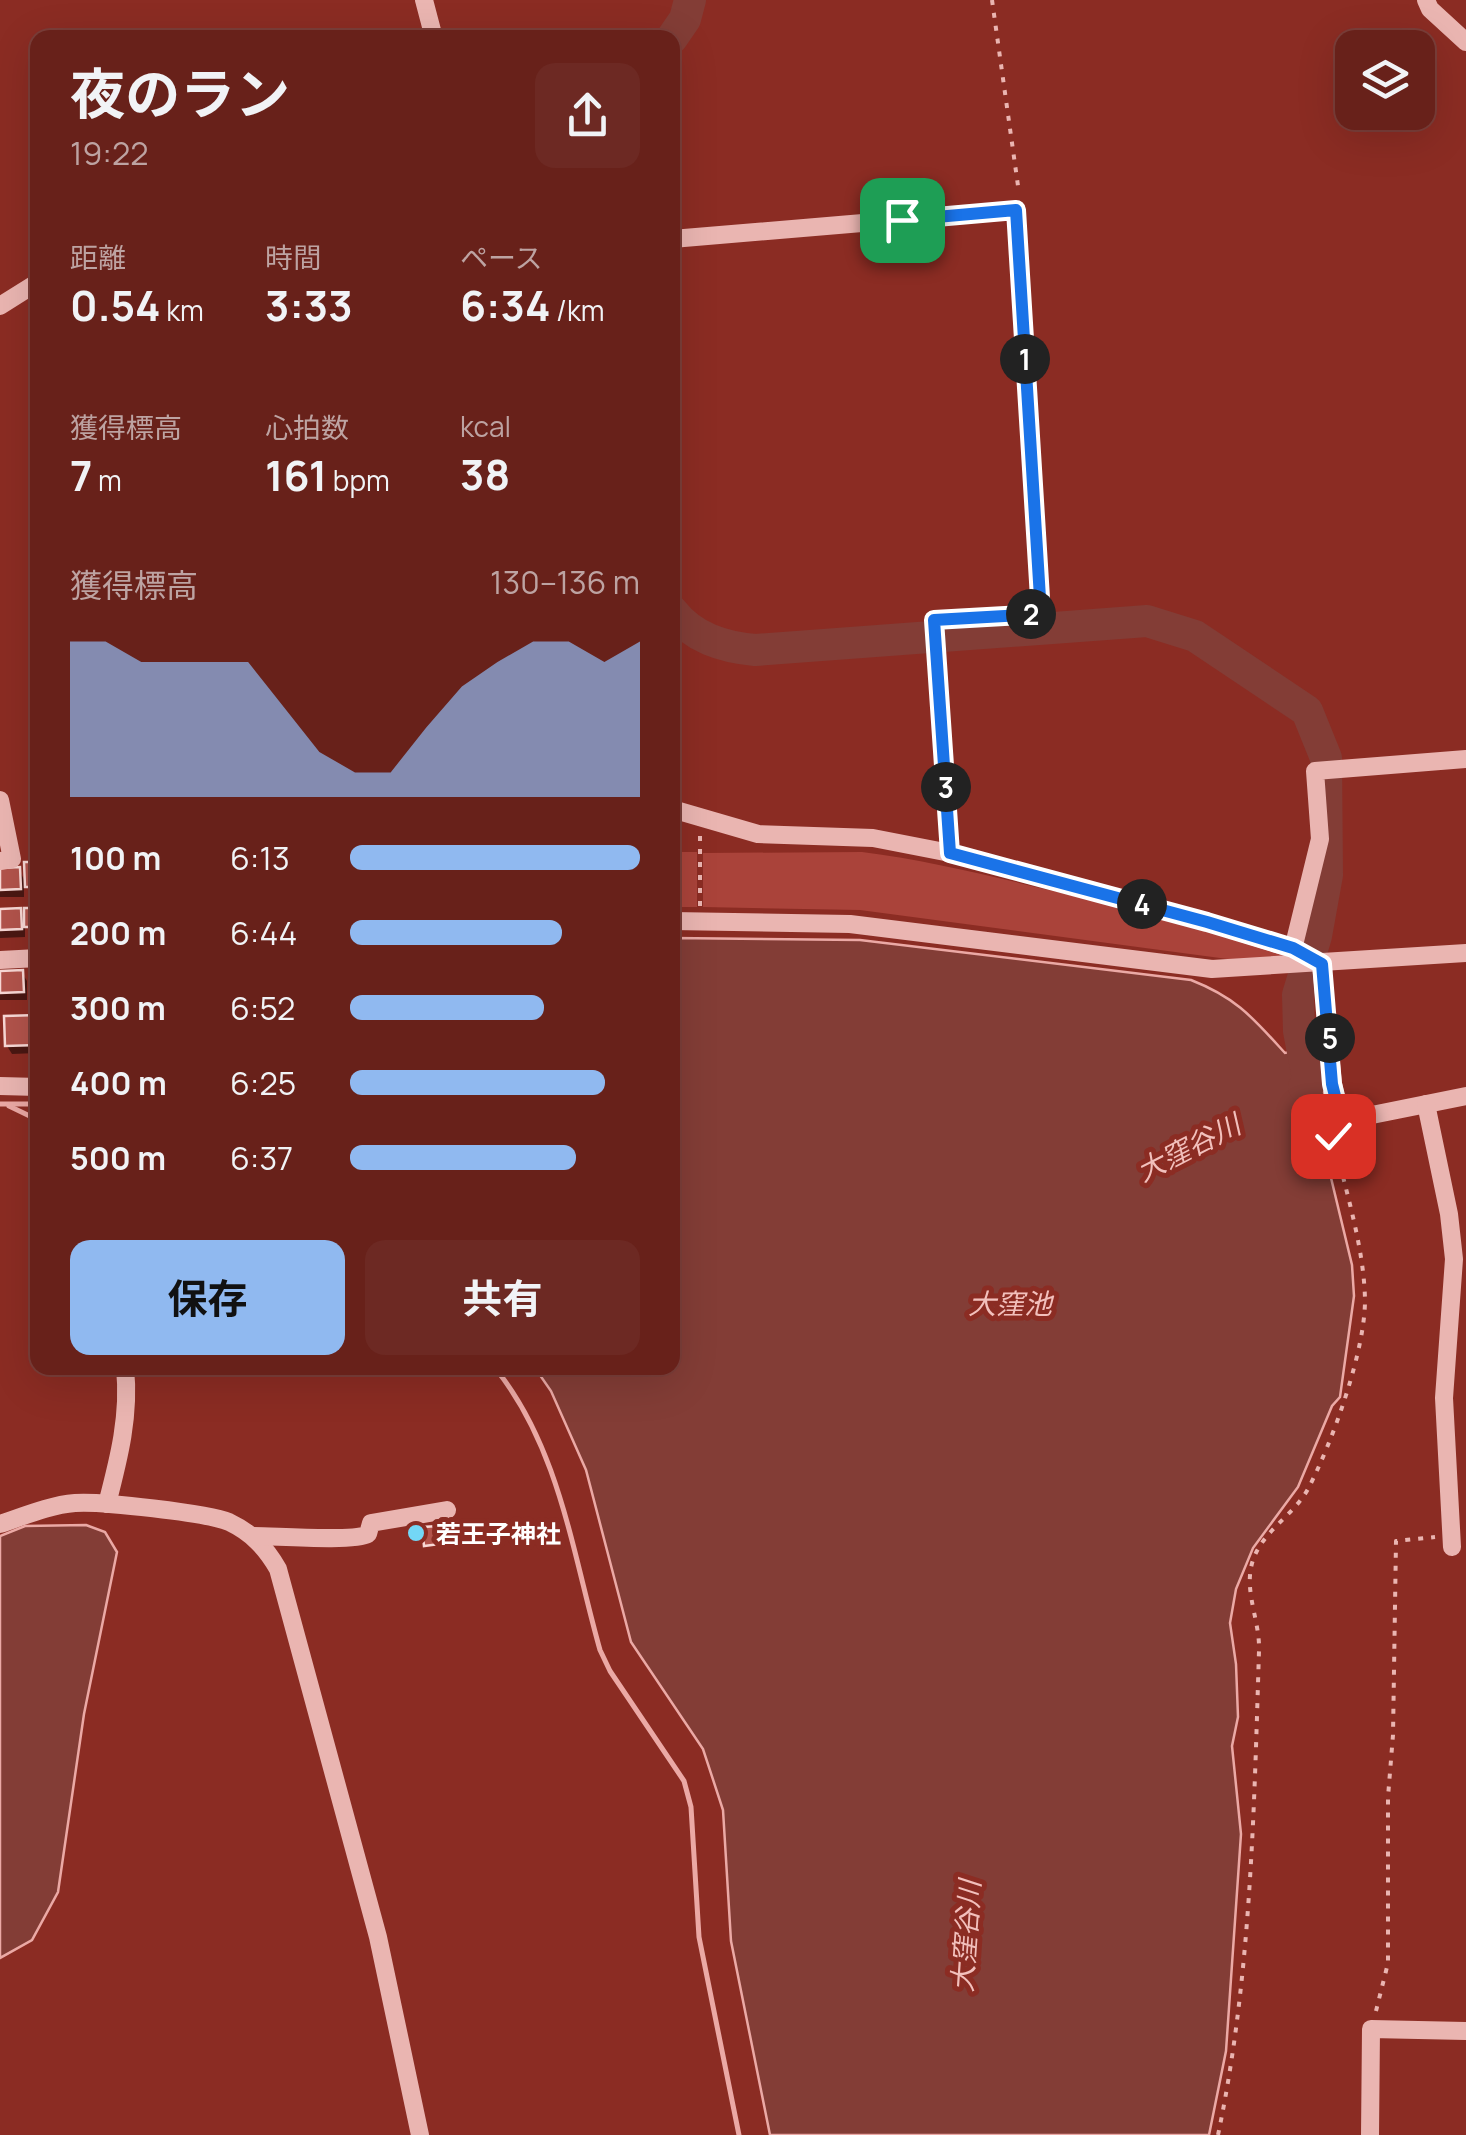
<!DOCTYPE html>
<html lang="ja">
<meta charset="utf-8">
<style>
:root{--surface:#68211a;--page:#6d2923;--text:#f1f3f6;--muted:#bda3a2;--line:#7b3e39;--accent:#90b9f0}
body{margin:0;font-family:Manrope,"Noto Sans JP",sans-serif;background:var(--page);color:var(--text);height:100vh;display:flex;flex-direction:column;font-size:38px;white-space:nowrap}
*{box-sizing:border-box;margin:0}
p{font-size:32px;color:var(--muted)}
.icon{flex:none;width:55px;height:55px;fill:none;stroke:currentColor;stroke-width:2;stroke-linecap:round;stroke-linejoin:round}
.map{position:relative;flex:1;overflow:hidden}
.side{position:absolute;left:30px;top:30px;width:650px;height:1345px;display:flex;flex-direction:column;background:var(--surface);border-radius:20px;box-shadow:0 10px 40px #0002,0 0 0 2px var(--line)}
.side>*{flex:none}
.buttons{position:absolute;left:1335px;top:30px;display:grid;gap:20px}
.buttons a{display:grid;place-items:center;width:100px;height:100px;border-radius:20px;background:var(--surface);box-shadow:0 10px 40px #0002,0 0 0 2px var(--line);font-size:50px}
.pin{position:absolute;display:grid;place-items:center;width:85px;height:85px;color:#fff;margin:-42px;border-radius:20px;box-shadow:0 5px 15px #0006}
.km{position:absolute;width:50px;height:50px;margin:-25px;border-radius:50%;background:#222;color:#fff;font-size:28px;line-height:50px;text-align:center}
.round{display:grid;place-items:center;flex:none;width:105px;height:105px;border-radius:20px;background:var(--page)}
.overview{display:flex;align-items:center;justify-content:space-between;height:170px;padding:0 40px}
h1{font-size:55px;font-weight:700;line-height:75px}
.figures{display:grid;grid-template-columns:repeat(3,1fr);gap:15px;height:170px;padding:10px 40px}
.figures div{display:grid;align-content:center}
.figures b{font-size:42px;font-weight:700}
.figures small{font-size:28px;font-weight:400}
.figures p{font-size:28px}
.chart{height:280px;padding:20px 40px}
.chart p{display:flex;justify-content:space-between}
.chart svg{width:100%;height:180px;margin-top:10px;fill:var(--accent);opacity:.7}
.button{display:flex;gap:20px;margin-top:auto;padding:20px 40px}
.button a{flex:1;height:115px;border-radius:20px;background:var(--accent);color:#111;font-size:40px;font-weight:700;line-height:115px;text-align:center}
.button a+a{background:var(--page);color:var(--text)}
ul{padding:0 40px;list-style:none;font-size:32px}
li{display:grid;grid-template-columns:160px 120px 1fr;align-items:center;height:75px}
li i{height:25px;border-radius:12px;background:var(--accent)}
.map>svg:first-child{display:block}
.green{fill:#aa433a}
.water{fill:#833d36;stroke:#eba9a5;stroke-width:2.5}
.shadow{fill:#0007}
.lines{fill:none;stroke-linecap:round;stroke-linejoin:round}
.stream{stroke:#eba9a5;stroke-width:5}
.river{stroke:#833d36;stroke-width:32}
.building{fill:#b2534b;stroke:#f8d8d5;stroke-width:2.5}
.path{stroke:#eab5b1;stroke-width:4;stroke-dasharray:5 8;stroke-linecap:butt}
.minor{stroke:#eab5b1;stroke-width:18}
.route-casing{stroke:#fff;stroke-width:20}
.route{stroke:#1a73e8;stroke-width:12}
.poi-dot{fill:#73d7f6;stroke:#8b2c23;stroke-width:4}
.labels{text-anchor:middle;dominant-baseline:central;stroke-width:10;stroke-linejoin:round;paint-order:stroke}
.poi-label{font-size:25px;font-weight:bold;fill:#fff;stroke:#8b2c23;text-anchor:start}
.water-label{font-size:28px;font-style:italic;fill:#f2c0bc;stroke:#8b2c23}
</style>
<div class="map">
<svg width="1466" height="2135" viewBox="0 0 1466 2135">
<rect width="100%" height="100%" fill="#8b2c23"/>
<g class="green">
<polygon points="672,852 697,852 697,907 673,907"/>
<path d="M862 852C925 860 986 875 1049 890 1128 909 1207 929 1284 955L1283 959 1235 960 860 910 703 907V853Z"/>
</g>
<g class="water">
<path d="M673 938 860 940 1191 980C1237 998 1253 1018 1285 1053L1314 1047 1331 1124 1319 1128 1352 1265 1354 1296 1340 1397 1332 1406 1298 1487 1253 1548 1236 1589 1230 1623 1236 1664 1238 1717 1232 1746 1241 1834 1226 2051 1209 2135H770L731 1941 723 1810 703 1749 631 1642 586 1470 551 1391 535 1368H672Z"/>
<polygon points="86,1525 105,1532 117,1552 84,1714 58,1892 32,1940 0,1958 0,1536 25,1526"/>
</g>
<g class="shadow">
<polygon points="38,864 38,900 24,880 24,897 0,897 0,871 19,870 27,885"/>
<polygon points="38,910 38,935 32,935 25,923 25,937 0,938 0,912 20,911 27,923"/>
<polygon points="22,973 27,981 27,1000 0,1000 0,974"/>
<polygon points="38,1018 38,1053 12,1054 7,1046"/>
</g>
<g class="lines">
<g class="stream">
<polyline points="0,1104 38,1104"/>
<polyline points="9,1106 38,1120"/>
<path d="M495 1368C559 1446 573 1555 600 1650L610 1671 684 1781 691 1807 699 1937 739 2135"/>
</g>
<g class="river">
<polyline points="672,38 685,19 690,0"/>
<path d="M672 611C693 638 723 647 755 650L1147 621 1195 636 1307 711 1326 758 1327 875 1316 936 1298 995 1299 1031 1309 1084 1304 1087"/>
</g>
</g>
<g class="building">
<polygon points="24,862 38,862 38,887 25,887"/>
<polygon points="20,867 21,889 0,890 0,868"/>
<polygon points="21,908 22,929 0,930 0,909"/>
<rect x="24" y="908" width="14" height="19"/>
<polygon points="38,969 38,990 33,990 32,970"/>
<polygon points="23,970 24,992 0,993 0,971"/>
<polygon points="38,1015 38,1045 5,1046 4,1016"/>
<polygon points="439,1526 440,1544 424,1546 422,1527"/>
</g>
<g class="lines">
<g class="path">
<polyline points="992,0 1019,193"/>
<polyline points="949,837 934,620 1041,614 1017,227"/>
<polyline points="700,906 700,836"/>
<polyline points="408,1536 420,1536"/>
<polyline points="1376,2011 1388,1963 1388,1797 1393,1735 1396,1541 1435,1537"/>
<path d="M1218 2135C1251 1978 1254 1811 1259 1651 1260 1625 1248 1600 1250 1575 1253 1535 1291 1520 1308 1489 1332 1443 1365 1352 1365 1300 1364 1246 1345 1189 1333 1136L1336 1127"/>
</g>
<g class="minor">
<polyline points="424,0 434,38"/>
<polyline points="1426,0 1430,9 1466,42"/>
<polyline points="672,239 1016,210"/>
<polyline points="0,306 38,282"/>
<polyline points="0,800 12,859 0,861"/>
<polyline points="672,809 758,834 873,838 950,853 1207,922 1293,949 1316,961"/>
<polyline points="672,921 850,924 1212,969 1466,953"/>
<polyline points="1293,949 1320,839 1315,771 1466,759"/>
<polyline points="0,960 38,958"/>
<polyline points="1321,964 1333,1084 1339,1112 1357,1118 1466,1096"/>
<polyline points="0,1086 38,1087"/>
<polyline points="1426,1104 1449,1214 1454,1259 1444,1398 1452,1547"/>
<path d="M107 1504C119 1458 130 1415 125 1368"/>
<path d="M0 1524C24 1516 50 1505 75 1503 100 1501 208 1513 229 1522 252 1533 266 1548 278 1569L378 1937 420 2135"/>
<path d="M253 1536C276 1536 354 1542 368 1534L371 1523 447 1510"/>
<polyline points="1370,2135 1371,2029 1466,2031"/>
</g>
</g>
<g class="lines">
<defs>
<polyline id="route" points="902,220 1016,210 1041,614 934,620 950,853 1207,922 1293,948 1322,964 1332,1084 1339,1112 1333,1136"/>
</defs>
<use href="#route" class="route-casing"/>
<use href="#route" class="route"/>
</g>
<circle class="poi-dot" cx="416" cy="1533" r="10"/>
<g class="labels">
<g class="poi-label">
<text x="436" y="1533">若王子神社</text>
</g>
<g class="water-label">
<text transform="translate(1188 1147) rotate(-27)">大窪谷川</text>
<text x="1010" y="1303">大窪池</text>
<text transform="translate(965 1936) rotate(-86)">大窪谷川</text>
</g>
</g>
</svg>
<div class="buttons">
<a><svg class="icon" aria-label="layers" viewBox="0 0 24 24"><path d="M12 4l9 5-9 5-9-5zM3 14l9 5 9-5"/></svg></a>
</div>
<div class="pin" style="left:902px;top:220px;background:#1e9e55"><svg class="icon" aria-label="arrive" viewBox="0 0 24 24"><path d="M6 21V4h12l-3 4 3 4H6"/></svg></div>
<div class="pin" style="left:1333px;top:1136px;background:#d93025"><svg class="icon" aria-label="check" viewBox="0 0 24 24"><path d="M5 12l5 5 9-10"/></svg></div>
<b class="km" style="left:1025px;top:359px">1</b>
<b class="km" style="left:1031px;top:614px">2</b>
<b class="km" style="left:946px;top:787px">3</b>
<b class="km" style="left:1142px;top:904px">4</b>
<b class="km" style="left:1330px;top:1038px">5</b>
<section class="side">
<div class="overview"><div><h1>夜のラン</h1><p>19:22</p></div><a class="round"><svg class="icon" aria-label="share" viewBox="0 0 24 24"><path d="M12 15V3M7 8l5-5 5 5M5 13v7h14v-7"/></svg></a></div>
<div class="figures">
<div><p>距離</p><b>0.54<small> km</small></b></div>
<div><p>時間</p><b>3:33</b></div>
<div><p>ペース</p><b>6:34<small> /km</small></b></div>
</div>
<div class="figures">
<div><p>獲得標高</p><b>7<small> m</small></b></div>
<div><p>心拍数</p><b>161<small> bpm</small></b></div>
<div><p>kcal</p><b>38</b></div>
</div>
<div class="chart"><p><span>獲得標高</span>130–136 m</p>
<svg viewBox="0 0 160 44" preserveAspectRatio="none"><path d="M0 44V6L10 6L20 11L30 11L40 11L50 11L60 22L70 33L80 38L90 38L100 27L110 17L120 11L130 6L140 6L150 11L160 6V44z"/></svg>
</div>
<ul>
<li><b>100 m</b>6:13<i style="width:100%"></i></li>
<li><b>200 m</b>6:44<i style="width:73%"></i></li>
<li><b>300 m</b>6:52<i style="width:67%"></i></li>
<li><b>400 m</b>6:25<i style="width:88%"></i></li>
<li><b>500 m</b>6:37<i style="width:78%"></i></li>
</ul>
<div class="button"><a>保存</a><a>共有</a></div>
</section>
</div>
